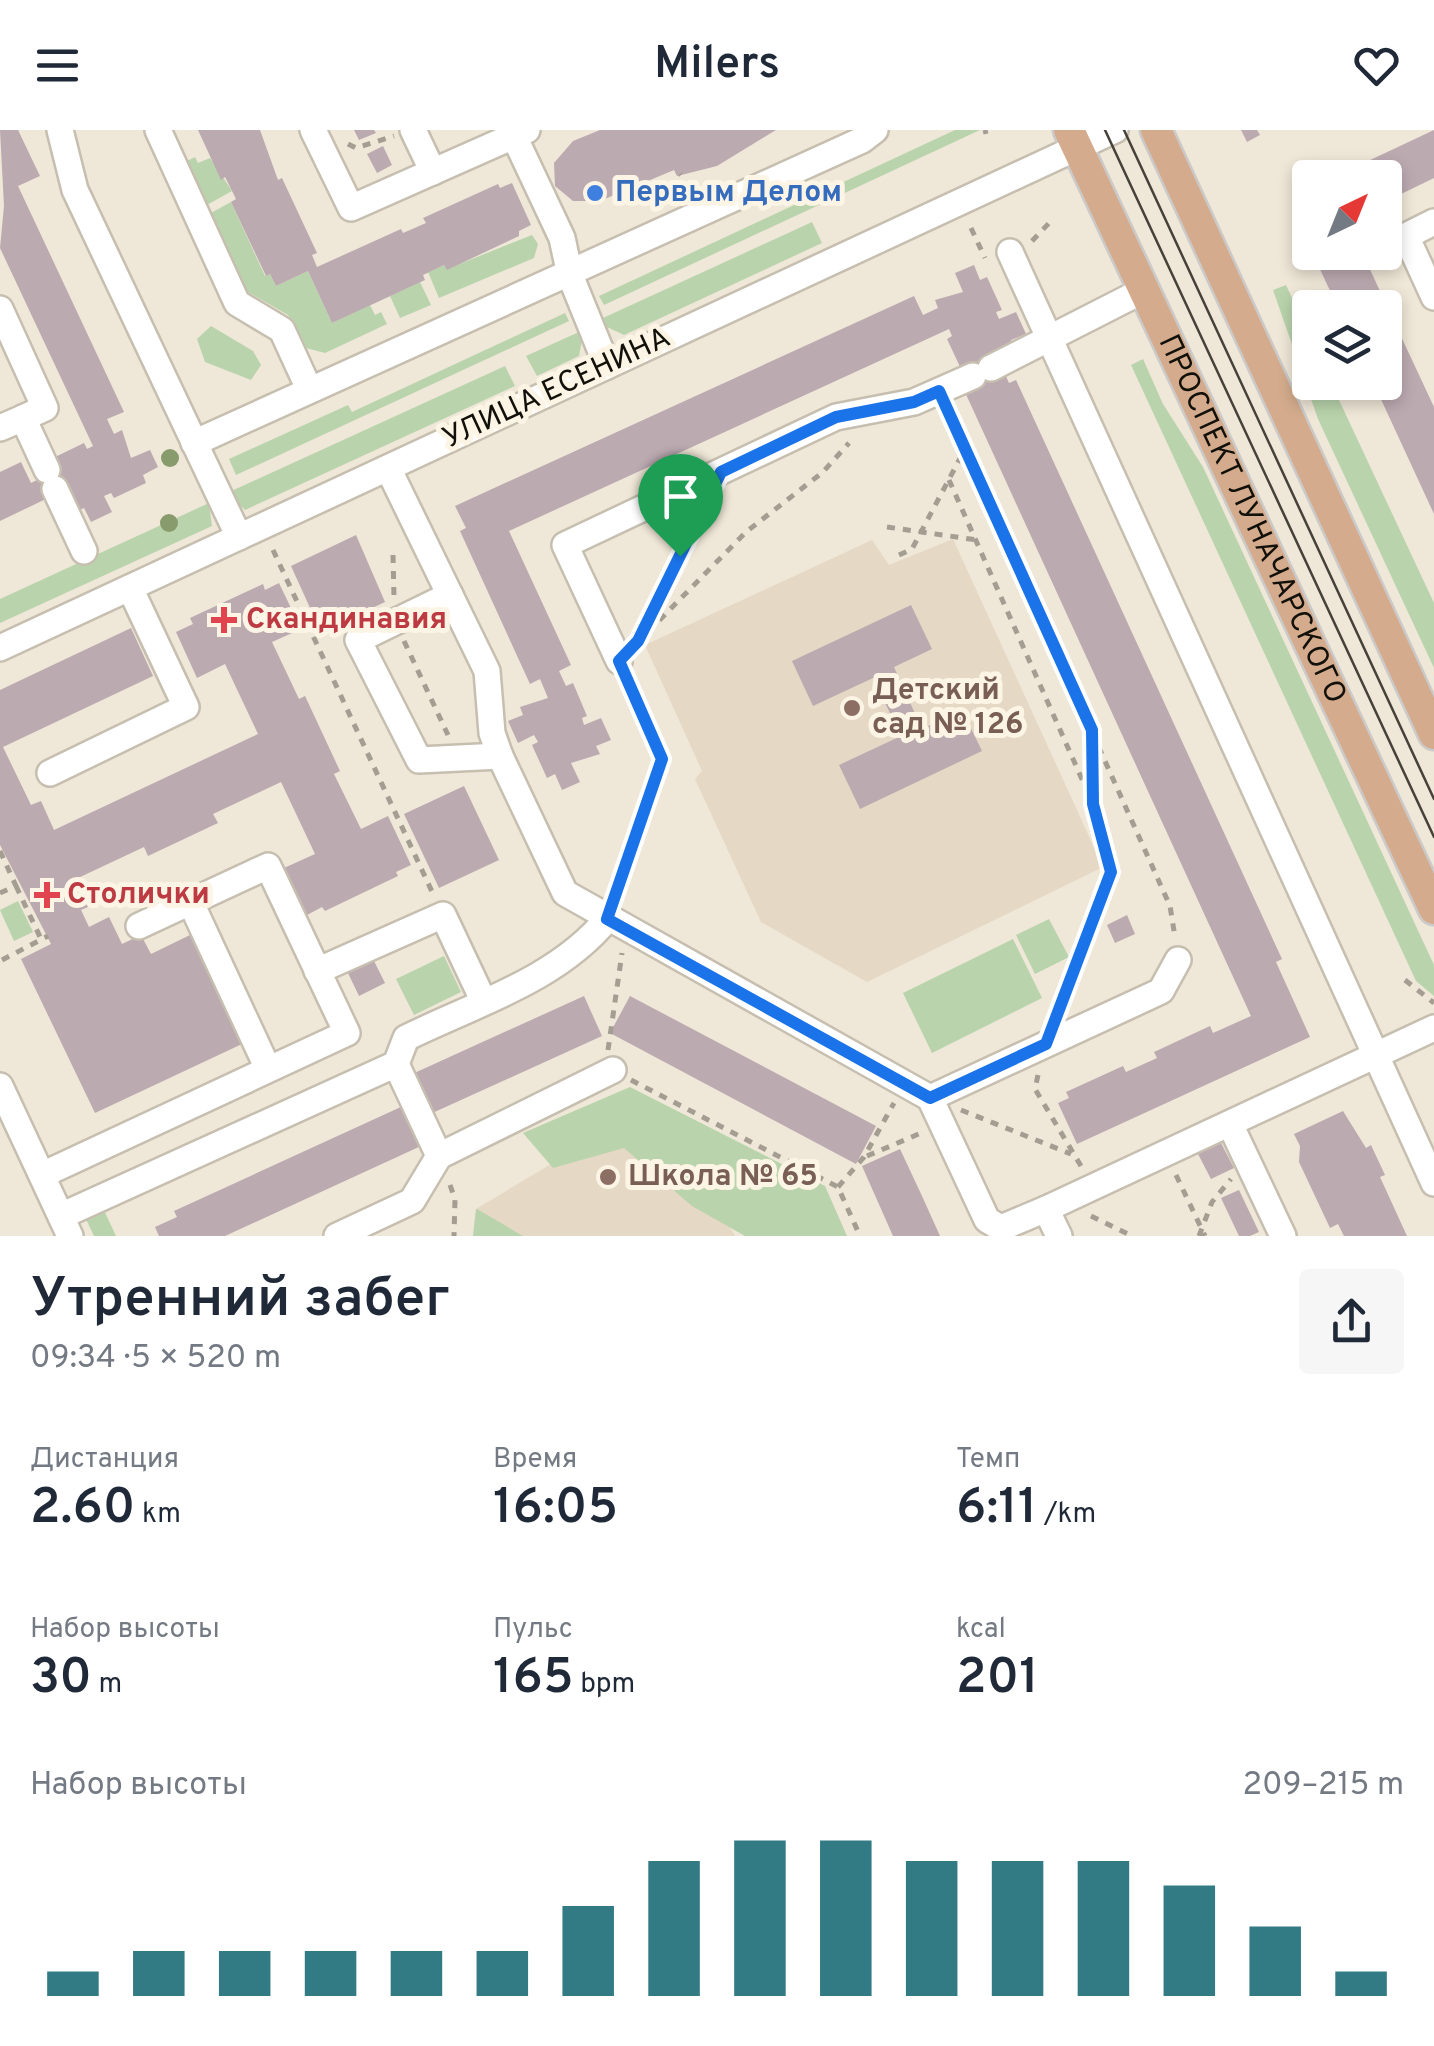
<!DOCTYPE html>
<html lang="ru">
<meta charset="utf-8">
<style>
:root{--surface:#fff;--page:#f6f6f7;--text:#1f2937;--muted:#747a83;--accent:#337b84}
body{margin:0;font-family:Overpass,sans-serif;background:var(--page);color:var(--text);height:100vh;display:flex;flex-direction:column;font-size:38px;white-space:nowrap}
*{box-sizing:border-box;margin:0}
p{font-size:32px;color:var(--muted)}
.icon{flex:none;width:55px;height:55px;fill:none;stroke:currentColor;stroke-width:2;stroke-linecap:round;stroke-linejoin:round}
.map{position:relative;height:1106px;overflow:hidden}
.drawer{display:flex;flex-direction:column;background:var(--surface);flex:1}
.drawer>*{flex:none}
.needle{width:65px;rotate:43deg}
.controls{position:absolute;left:1292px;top:30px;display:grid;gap:20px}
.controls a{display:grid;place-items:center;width:110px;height:110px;border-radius:10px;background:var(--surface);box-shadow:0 5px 15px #0003;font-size:50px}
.pin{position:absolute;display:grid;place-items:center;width:85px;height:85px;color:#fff;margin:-102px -42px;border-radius:50% 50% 50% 0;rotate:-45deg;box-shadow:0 0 10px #0007}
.pin .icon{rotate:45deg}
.round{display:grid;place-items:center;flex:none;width:105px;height:105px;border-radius:10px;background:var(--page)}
.head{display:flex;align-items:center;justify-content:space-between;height:170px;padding:0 30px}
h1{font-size:55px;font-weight:600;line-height:75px}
.metrics{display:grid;grid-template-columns:repeat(3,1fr);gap:15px;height:170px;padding:10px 30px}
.metrics div{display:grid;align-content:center}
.metrics b{font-size:50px;font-weight:600}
.metrics small{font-size:28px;font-weight:400}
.metrics p{font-size:28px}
.chart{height:280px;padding:20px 30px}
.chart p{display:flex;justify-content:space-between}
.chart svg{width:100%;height:180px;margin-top:10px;stroke:var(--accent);stroke-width:6}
header{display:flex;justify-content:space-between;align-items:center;height:130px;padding:0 30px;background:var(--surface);font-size:45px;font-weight:600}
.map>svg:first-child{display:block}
.education{fill:#e5d8c4}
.green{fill:#b9d4ac}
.building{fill:#bcaab1}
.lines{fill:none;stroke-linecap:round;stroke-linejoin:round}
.minor-casing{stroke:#c6bfb0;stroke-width:30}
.major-casing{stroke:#cbcac9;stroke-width:35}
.path{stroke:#a49e92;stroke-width:5;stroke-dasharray:8 8;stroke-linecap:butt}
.minor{stroke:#fff;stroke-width:25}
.major{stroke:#d4ac8d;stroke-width:30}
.tram{stroke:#46423a;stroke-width:2.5}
.tree{fill:#889b6d}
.route-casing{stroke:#fff;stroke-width:20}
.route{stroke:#1a73e8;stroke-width:12}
.shop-dot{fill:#3f7fe0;stroke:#fcf4e4;stroke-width:4}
.health-dot{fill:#e0444e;stroke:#fcf4e4;stroke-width:4}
.education-dot{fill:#8d6e63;stroke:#fcf4e4;stroke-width:4}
.labels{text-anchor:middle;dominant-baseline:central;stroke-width:10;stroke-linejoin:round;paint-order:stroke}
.shop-label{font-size:30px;font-weight:bold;fill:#366cbe;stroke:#fcf4e4;text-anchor:start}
.street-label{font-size:30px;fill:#12100a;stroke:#fcf4e4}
.health-label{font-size:30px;font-weight:bold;fill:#be3a42;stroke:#fcf4e4;text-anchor:start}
.education-label{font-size:30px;font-weight:bold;fill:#785e54;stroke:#fcf4e4;text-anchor:start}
</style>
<header><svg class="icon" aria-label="menu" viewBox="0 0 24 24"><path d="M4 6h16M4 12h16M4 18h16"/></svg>Milers<svg class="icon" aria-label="heart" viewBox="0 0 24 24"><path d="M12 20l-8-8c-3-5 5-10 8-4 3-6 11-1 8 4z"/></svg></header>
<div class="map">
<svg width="1434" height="1106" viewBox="0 0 1434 1106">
<rect width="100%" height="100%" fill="#efe7d7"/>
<g class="education">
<polygon points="953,409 1103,737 867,852 761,792 695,649 702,641 645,515 872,410 889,435"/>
<polygon points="613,997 716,1073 735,1106 473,1106 476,1079"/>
</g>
<g class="green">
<polygon points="955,0 980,0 604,175 599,166"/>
<polygon points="195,27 198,33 210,28 232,61 205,76 185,32"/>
<polygon points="231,72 265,146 270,144 276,156 308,141 332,193 370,175 375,185 381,182 387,194 325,223 306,218 288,185 246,161 209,84"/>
<polygon points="812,92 822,113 624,205 607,197 603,188"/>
<polygon points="532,105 538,114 534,128 439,168 428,142 444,135 447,139"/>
<polygon points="420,152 431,175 400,188 390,166"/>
<polygon points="1286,155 1310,206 1310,252 1331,253 1434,473 1434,538 1318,289 1273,160"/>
<polygon points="565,183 569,191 236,345 229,329 348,275 352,282"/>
<polygon points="211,196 253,221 261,235 251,250 205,232 197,209"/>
<polygon points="579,202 582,210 579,226 537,246 526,226"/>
<polygon points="1143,229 1163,274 1203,337 1434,835 1434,866 1416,851 1131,235"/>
<polygon points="505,236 515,256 245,380 227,363"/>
<polygon points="209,373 212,396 0,493 0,469"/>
<polygon points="18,771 33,802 14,811 0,780"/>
<polygon points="1049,789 1069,827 1035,844 1016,805"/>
<polygon points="1013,809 1042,868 932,923 903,863"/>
<polygon points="444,826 461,862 414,885 396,849"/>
<polygon points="630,957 825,1056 847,1106 745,1106 692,1076 624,1018 553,1038 523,1003"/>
<polygon points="101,1074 116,1106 94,1106 85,1087"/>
<polygon points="476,1079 477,1079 523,1106 473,1106"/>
</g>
<g class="building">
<polygon points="0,0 18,0 40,46 18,56 124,282 107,289 114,304 122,300 131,328 150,320 158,337 143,345 146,353 114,368 111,363 104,366 112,382 91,392 84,378 76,382 67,353 48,362 50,367 0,391 0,342 21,332 31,353 41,348 51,329 84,313 87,319 93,316 0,118 4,76"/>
<polygon points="198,0 260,0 278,50 282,48 317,123 312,125 317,137 401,99 403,103 426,93 423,88 498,54 500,58 512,53 531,95 519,101 519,106 447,140 444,135 423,145 425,150 332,193 308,141 276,156 270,144 266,146 231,72 236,69 225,47 221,50"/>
<polygon points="354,0 374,0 376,3 359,10"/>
<polygon points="600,0 776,0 717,36 677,46 674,40 600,71 573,71 555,56 554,33 573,11"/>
<polygon points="1241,0 1257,0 1260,5 1247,12"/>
<polygon points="1434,0 1434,48 1397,66 1385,71 1385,48 1332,48"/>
<polygon points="383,16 392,35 377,43 367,24"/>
<polygon points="1310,57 1310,117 1297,89 1302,86 1293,66"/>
<polygon points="1312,122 1362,122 1391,185 1434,277 1434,384 1373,252 1385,252 1385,178 1338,178"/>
<polygon points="974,135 980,150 987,147 1002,180 996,182 999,189 1016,182 1026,204 1011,210 1015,218 1004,242 1009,253 1016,250 1282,829 1276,832 1310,907 1077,1014 1058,973 1069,968 1066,962 1123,936 1126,942 1157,928 1154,922 1210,896 1213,903 1251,886 964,260 962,241 947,209 952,206 949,199 509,401 571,535 559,541 566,556 573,553 587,586 582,588 584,595 601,588 611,610 596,616 600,624 571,633 580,652 562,660 555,644 547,648 532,615 538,612 534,605 518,613 508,591 523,585 520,577 548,568 540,549 530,554 460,401 466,398 455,376 914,166 923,185 938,178 935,170 963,162 955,143"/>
<polygon points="356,405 385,472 321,502 291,436"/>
<polygon points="279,453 301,499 272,512 299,569 305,566 340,641 334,644 361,699 388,686 411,735 396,742 398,746 325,781 322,777 307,785 284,738 315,724 281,652 213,684 218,693 148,726 144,717 78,748 90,776 81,780 89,797 109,787 122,814 141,805 151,824 190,805 242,914 95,983 21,829 51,814 0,715 0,560 131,498 153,546 3,617 31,675 41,671 54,700 258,604 225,534 197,548 176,502 193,494 190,488 263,454 265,460"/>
<polygon points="911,475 932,519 894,537 922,599 962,580 982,621 860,679 839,635 901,606 873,548 813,576 792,531"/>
<polygon points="464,656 499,730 439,758 404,684"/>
<polygon points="1127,785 1135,804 1115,813 1107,795"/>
<polygon points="373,829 385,853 359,866 347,841"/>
<polygon points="584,866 602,906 428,985 410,945"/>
<polygon points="630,866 876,996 856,1034 610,903"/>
<polygon points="403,976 421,1016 225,1106 159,1106 155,1097 177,1087 174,1081"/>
<polygon points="1343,981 1366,1018 1371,1015 1385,1045 1380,1047 1407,1106 1344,1106 1338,1094 1330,1098 1299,1032 1300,1016 1294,1004"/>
<polygon points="1221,1013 1234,1038 1211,1049 1198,1024"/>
<polygon points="900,1019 922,1066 940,1106 893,1106 862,1036"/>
<polygon points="1239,1060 1259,1102 1250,1106 1239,1106 1221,1068"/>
</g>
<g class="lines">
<defs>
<g id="minor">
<polyline points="60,0 75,60 239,407"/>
<polyline points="158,0 237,173 282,200 309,259"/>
<polyline points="313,0 351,78 527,0"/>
<polyline points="413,0 433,42"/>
<polyline points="514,6 562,108 570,145 607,236"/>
<polyline points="1434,92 1406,106 1434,167"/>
<polyline points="1010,122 1434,1053"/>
<polyline points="0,179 45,278 23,288"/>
<polyline points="991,238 1144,160"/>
<polyline points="0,298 23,288 47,340"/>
<polyline points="194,313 862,10 875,0"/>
<polyline points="388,338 487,541 492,603 500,626 565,763 930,968"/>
<polyline points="55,359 84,421"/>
<polyline points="450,465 358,510 419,630 500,626"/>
<polyline points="0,518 1115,0"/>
<polyline points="619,531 565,415 836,287 914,272 973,246"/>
<polyline points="50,643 186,577 130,458"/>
<polyline points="191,773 268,939"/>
<polyline points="1178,830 1161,861 930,968 987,1090 1001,1098 1046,1079 1434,898"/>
<polyline points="317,841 443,785 483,870"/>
<path d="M396 934 406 908C475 874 557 850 607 789"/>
<polyline points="0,956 70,1106"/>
<polyline points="1230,994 1283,1106"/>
<polyline points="42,1045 347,903 268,736 139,796"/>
<polyline points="1046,1079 1059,1106"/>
<polyline points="61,1086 396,934 439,1026"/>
<polyline points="337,1106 412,1071 439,1026 613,940"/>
</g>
<g id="major">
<path id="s1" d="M1069 0 1434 779"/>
<polyline points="1156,0 1434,604"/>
</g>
</defs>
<use href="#minor" class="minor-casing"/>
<use href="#major" class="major-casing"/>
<g class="path">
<polyline points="985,0 986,4"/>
<polyline points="348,14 356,18 394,6"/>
<polyline points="680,44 681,45"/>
<polyline points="971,98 985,128"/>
<polyline points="1032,111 1051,91"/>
<polyline points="948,281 1170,776 1175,807"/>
<polyline points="949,350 1093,674 1111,742 1058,882"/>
<polyline points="887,397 977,410"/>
<polyline points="273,420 434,766"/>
<polyline points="393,425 394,467"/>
<polyline points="899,425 912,419 965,319"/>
<polyline points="642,504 703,379"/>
<polyline points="404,511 448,605"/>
<polyline points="637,513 746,402 823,342 849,313"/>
<polyline points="1092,607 1093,671"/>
<polyline points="0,721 16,756 0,763"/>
<polyline points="16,756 41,809"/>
<polyline points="618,764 662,629 627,550"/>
<polyline points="2,830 48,806"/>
<polyline points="1405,850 1434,873"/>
<polyline points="608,920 622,823"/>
<polyline points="1038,945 1035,959 1081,1036"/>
<polyline points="631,950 838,1057 860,1106"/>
<polyline points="961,980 1071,1024"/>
<polyline points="867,1026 921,1003"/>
<polyline points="1176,1045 1205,1106"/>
<polyline points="450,1055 455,1069 454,1106"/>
<polyline points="838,1057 864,1027 894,973"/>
<polyline points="1091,1086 1132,1106"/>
<polyline points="1199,1106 1212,1072 1231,1049"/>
</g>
<use href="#minor" class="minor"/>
<use href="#major" class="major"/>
<g class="tram">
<polyline points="1105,0 1434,707"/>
<polyline points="1124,0 1434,669"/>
</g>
</g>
<g class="tree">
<circle cx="170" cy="328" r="9"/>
<circle cx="169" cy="393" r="9"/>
</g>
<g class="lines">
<defs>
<polygon id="route" points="939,261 1092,600 1093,674 1111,742 1046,914 930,968 607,789 662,629 619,531 638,511 721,342 836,287 914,272"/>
</defs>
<use href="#route" class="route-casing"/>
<use href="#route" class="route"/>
</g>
<circle class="shop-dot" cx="595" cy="63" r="10"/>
<g class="health-dot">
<path d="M219 475h10v10h10v10h-10v10h-10v-10h-10v-10h10z"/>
<path d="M42 750h10v10h10v10h-10v10h-10v-10h-10v-10h10z"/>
</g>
<g class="education-dot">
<circle cx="852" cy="578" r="10"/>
<circle cx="608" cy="1047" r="10"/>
</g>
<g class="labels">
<g class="shop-label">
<text x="615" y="63">Первым Делом</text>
</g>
<g class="street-label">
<text transform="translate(557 259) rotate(-25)">УЛИЦА ЕСЕНИНА</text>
<text stroke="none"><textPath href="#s1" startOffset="430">ПРОСПЕКТ ЛУНАЧАРСКОГО</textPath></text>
</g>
<g class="health-label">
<text x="246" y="490">Скандинавия</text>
<text x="67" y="765">Столички</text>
</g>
<g class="education-label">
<text x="872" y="561">Детский<tspan x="872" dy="34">сад № 126</tspan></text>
<text x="628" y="1047">Школа № 65</text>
</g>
</g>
</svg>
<div class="controls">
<a><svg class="needle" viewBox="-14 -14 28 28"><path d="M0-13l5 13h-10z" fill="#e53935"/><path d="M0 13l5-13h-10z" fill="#747a83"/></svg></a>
<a><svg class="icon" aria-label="layers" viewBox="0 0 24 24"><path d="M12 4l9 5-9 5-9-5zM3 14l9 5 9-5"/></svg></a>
</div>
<div class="pin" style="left:680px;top:426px;background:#1e9e55"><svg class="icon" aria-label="arrive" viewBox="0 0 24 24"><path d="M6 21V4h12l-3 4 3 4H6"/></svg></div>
</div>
<section class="drawer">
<div class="head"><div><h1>Утренний забег</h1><p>09:34 · 5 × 520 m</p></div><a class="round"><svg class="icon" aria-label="share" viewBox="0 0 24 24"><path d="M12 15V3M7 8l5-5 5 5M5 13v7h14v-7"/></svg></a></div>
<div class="metrics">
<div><p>Дистанция</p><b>2.60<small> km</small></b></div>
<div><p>Время</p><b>16:05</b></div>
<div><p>Темп</p><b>6:11<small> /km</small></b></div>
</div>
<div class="metrics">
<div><p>Набор высоты</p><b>30<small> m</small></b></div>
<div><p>Пульс</p><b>165<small> bpm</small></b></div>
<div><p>kcal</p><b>201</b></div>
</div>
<div class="chart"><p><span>Набор высоты</span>209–215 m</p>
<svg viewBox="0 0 160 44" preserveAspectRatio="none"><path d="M5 44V38M15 44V33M25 44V33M35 44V33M45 44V33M55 44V33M65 44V22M75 44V11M85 44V6M95 44V6M105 44V11M115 44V11M125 44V11M135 44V17M145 44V27M155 44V38"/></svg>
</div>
</section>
